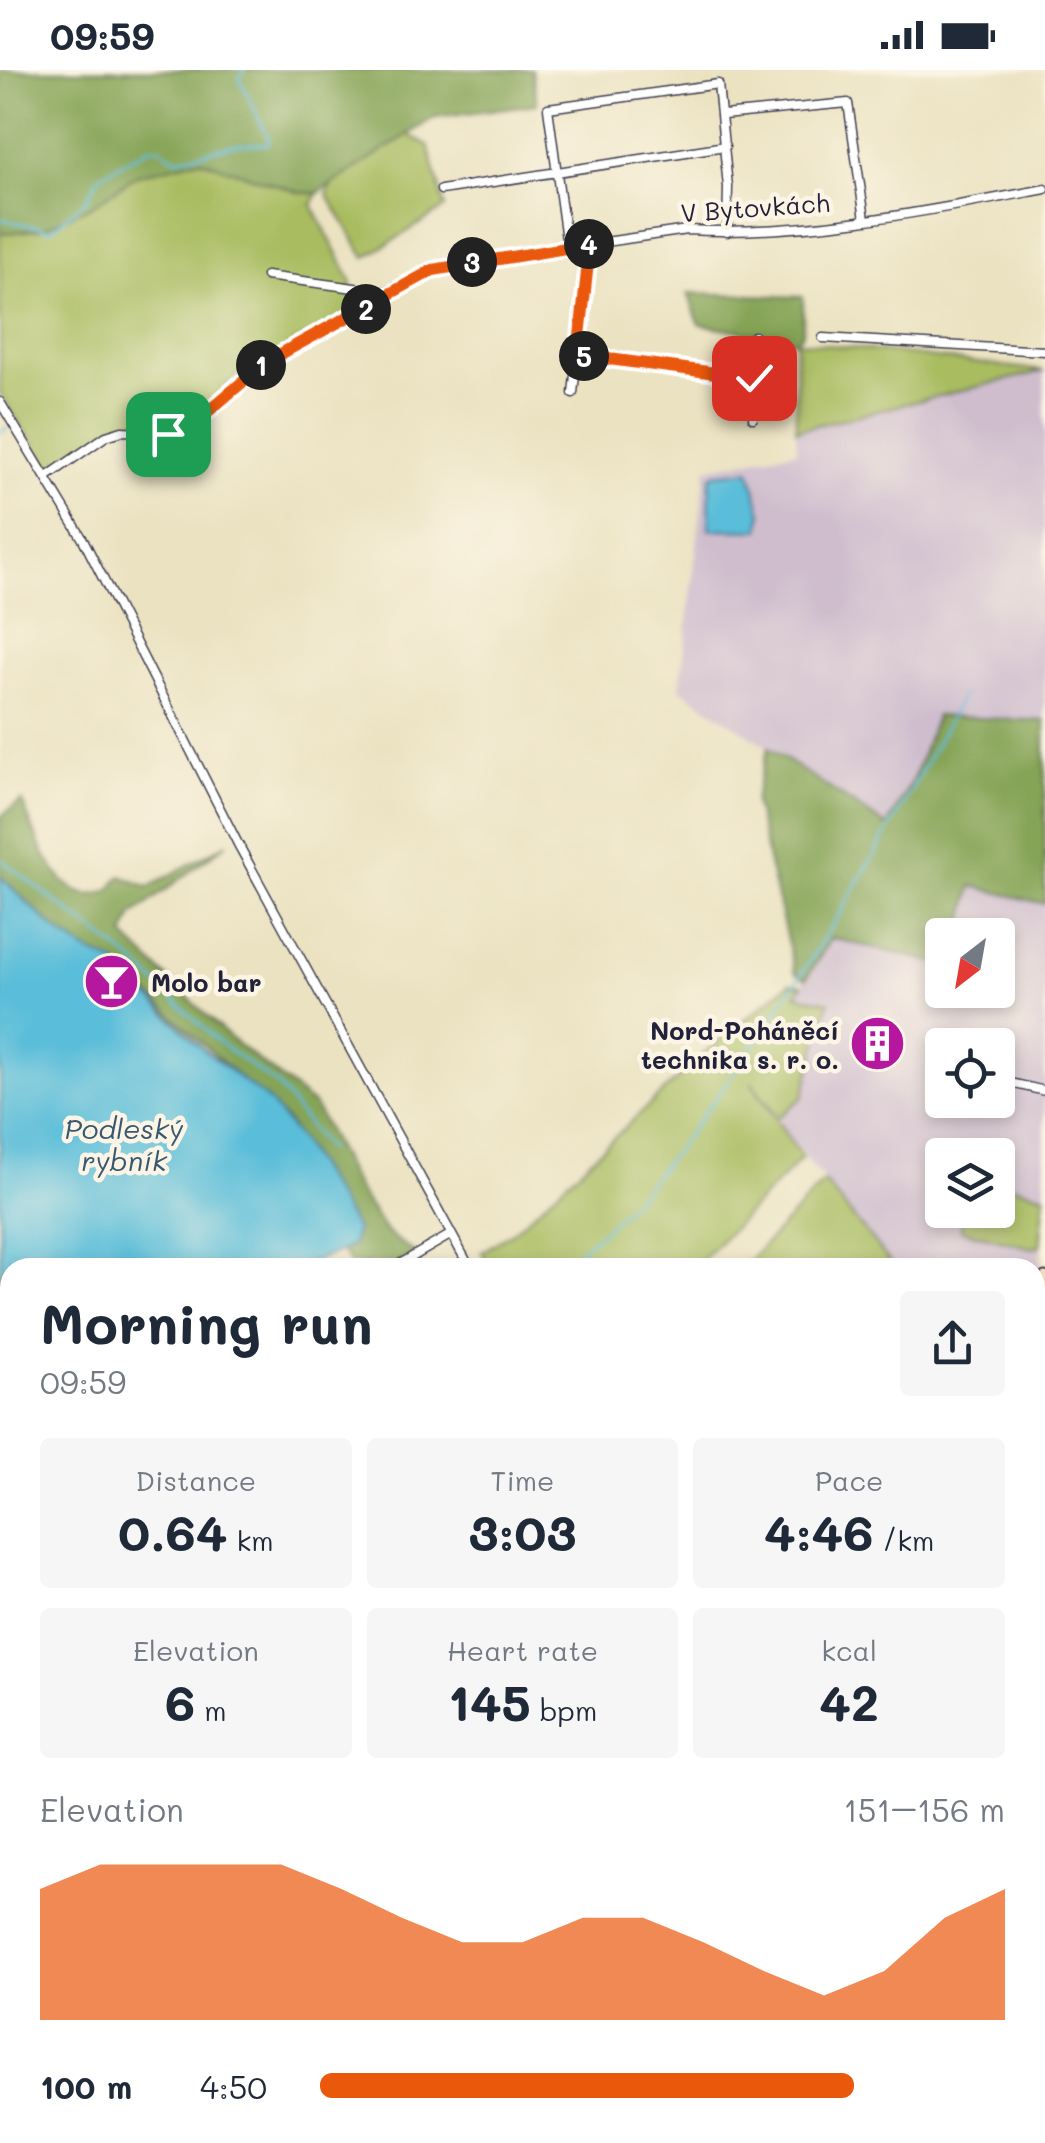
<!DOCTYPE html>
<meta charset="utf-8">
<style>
:root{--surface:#fff;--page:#f6f6f7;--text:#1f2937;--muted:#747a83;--accent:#ea580c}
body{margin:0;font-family:Mali,sans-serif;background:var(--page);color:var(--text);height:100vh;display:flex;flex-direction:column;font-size:38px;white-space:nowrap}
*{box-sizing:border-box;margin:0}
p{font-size:32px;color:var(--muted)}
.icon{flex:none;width:55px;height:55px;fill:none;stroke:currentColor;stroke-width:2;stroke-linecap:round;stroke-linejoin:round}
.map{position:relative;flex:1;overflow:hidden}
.drawer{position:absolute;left:0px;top:1188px;width:1045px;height:888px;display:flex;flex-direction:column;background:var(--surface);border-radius:30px 30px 0 0;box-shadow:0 5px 15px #0003}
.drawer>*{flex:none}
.needle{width:65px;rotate:211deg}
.fabs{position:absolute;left:925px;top:848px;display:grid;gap:20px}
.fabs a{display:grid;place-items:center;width:90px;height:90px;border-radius:10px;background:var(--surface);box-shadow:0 5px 15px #0003;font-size:50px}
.pin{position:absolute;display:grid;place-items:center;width:85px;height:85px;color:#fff;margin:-42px;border-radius:20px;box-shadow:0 5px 15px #0006}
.km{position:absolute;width:50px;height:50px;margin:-25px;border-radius:50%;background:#222;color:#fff;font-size:28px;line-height:50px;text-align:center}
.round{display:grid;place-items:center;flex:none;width:105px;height:105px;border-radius:10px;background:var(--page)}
.summary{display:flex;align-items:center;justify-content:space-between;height:170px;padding:0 40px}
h1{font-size:55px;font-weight:800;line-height:75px}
.metrics{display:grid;grid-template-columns:repeat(3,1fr);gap:15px;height:170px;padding:10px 40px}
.metrics div{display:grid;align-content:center;border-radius:10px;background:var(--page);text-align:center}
.metrics b{font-size:50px;font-weight:800}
.metrics small{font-size:28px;font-weight:400}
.metrics p{font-size:28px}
.chart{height:280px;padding:20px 40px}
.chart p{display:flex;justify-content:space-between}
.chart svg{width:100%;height:180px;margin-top:10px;fill:var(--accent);opacity:.7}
ul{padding:0 40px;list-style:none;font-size:32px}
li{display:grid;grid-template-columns:160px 120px 1fr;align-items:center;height:75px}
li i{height:25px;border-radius:12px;background:var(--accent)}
.status{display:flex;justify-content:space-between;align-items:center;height:70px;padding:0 50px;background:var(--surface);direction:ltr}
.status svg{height:28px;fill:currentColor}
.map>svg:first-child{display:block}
.industrial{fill:#cfbdce;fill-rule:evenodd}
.green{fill:#a9bc60;stroke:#666f4e;stroke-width:2.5}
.forest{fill:#86a456;stroke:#546348;stroke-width:2.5}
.water{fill:#5abdd9;stroke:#3e708a;stroke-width:2.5}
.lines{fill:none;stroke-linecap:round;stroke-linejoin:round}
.stream{stroke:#5abdd9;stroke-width:2.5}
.street-casing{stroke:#403f4f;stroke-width:11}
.secondary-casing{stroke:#403f4f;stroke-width:15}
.street{stroke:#fff;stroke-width:8}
.secondary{stroke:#fce5c4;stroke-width:11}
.route-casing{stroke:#fff;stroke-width:20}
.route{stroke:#ea580c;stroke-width:12}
.labels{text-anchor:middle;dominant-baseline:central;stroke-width:9;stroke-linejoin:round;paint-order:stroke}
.street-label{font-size:25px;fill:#22223b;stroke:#fcf5e5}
.poi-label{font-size:25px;font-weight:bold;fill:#22223b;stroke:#fcf5e5;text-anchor:start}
.water-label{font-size:28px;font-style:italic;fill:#365872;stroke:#fcf5e5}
</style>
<div class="status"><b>09:59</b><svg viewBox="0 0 49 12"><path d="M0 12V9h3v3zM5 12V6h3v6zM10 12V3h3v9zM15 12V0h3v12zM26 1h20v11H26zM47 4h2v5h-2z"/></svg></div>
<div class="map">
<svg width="1045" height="2073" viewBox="0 0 1045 2073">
<rect width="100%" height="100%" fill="#fcf5e5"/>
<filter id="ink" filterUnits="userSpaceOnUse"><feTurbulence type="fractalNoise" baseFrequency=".01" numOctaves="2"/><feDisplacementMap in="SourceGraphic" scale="20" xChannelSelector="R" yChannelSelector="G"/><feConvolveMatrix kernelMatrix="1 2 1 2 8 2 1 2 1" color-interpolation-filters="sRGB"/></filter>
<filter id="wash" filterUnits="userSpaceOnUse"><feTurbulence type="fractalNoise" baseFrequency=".0048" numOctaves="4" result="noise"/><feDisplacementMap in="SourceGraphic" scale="40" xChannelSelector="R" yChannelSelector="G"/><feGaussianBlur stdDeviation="2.25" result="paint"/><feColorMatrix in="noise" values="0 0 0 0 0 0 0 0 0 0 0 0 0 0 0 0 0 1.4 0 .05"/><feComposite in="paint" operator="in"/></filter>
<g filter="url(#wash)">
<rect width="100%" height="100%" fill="#ebe2c1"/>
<g class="industrial">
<polygon points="1045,301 1045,651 936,646 915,705 887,756 680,619 706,398 797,381 796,360"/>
<path d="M972 816 1045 834V1127L1035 1267V1198L894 1197 777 1052 803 1026 829 933 796 925 831 868 942 894V920H998V865H961ZM942 975H998V1030H942ZM942 1085H998V1140H942Z"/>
</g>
<g class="green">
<polygon points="407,64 428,75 445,138 365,188 327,124 333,112"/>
<polygon points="199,89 300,123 318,123 312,135 351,210 354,240 235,307 183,356 135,353 108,360 50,399 0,323 0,164 41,159 93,135 137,105"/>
<polygon points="796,271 1044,301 796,360"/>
<polygon points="790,913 802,915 797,925 829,932 803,1027 779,1047 751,1012 802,1088 695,1197 488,1197 482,1182 515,1160 708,980"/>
<polygon points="824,1112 894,1197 743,1197"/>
<polygon points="998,1112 1045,1125 1040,1176 1032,1178 961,1160 962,1140 998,1140"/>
<polygon points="10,1570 10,1658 0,1653 0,1584"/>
<polygon points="10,1717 10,1789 0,1800 0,1730"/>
<polygon points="0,1926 10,1946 10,2052 0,2046"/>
<polygon points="71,2065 320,2065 315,2073 76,2073"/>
<polygon points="434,2065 594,2065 588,2073 446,2073"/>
</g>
<g class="forest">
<polygon points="0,0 532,0 537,34 435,47 318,123 301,123 199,89 137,105 93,135 41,159 0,164"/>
<polygon points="688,223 803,227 803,262 796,271 699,254"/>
<polygon points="936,646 1045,651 1045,834 972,816 961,865 942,865 942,894 831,868 806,909 795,903 754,731 768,678 887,756 915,705"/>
<path d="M22 731C33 760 60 841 105 822 116 818 112 812 121 806L149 817 227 773 133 845 124 866 229 967 315 1036 357 1119 387 1163 416 1184 399 1194H350L342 1181 352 1176 307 1082 286 1050 114 892 87 881 55 859 0 806V747Z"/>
<polygon points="0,1198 10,1232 10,1402 0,1424"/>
<polygon points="0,1491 10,1494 10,1570 0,1584"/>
<polygon points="0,1852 10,1863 10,1946 0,1926"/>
</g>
<g class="water">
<polygon points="750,400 762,443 760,460 709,459 710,408 714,404"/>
<polygon points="0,806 55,859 87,881 114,892 203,979 269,1031 300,1070 356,1159 352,1176 301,1197 10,1198 10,1232 0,1198"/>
</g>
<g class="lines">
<g class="stream">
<polyline points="0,149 51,160 87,129 99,106 149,78 158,77 177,89 237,74 267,74 269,69 239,8 245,0"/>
<polyline points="0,362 9,357"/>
<polyline points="0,789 131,889 221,974 277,1015 328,1080"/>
<path d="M551 1198C609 1166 653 1110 692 1059 797 924 883 776 962 625"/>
<polyline points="0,1418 10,1395"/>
<polyline points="0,1551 10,1538"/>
<polyline points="1035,1838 1045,1832"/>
<polyline points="0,1925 10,1944"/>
<polyline points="65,2065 71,2073"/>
<polyline points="610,2073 618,2065"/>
</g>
</g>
</g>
<g filter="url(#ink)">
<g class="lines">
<defs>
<g id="street">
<polyline points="723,45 848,33 865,149"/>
<polyline points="441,120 725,76"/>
<polyline points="567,177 548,38 718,14 728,117 727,162"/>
<path d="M266 206 384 222 443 196 687 160C806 166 929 141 1045 119"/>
<polyline points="823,268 1045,281"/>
<polyline points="578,285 754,307"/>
<polyline points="573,323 590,174"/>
<polyline points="0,332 84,471 238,774 470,1198"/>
<polyline points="753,348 754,266"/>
<polyline points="48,406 106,366 122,361 179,364 266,292 390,222"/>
<polyline points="998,1010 1045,1021"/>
<polyline points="393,1198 450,1165"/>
<polyline points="0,1256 10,1274"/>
<polyline points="798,2072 799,2073"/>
</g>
<g id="secondary">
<polyline points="1035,1342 1045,1208"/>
<polyline points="962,2073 966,2065"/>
</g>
</defs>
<use href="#street" class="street-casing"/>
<use href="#secondary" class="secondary-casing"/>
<use href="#street" class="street"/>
<use href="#secondary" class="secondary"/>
</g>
</g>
<g class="lines" filter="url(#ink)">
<defs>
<polyline id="route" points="168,364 191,356 266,292 433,200 590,174 578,285 754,308"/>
</defs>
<use href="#route" class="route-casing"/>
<use href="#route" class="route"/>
</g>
<defs>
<symbol id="bar-disc" viewBox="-11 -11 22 22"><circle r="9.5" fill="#b5179e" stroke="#fcf5e5"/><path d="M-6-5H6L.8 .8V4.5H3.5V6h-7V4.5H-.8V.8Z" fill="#fff"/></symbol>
<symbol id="building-disc" viewBox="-11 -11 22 22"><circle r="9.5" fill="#b5179e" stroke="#fcf5e5"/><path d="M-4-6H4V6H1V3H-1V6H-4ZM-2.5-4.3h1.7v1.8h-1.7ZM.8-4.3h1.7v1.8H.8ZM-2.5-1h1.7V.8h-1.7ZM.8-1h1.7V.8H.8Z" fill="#fff"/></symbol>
</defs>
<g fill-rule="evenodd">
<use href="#bar-disc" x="80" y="880" width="63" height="63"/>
<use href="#building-disc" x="846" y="942" width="63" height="63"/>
</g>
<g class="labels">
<g class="street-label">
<text transform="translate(755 137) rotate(-4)">V Bytovkách</text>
</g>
<g class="poi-label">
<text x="151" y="912">Molo bar</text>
<text x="839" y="960" text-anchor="end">Nord-Poháněcí<tspan x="839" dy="29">technika s. r. o.</tspan></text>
</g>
<g class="water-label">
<text x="124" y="1058">Podleský<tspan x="124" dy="32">rybník</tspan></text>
</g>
</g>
</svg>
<div class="fabs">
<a><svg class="needle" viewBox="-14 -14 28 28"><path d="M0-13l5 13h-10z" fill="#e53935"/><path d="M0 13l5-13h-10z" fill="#747a83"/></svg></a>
<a><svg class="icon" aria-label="locate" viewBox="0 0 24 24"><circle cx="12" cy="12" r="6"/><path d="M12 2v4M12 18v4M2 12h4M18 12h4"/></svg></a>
<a><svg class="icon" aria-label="layers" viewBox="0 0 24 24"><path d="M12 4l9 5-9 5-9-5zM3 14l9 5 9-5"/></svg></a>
</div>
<div class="pin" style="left:168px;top:364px;background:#1e9e55"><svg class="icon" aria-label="arrive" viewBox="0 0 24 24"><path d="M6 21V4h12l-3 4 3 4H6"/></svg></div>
<div class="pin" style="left:754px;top:308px;background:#d93025"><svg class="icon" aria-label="check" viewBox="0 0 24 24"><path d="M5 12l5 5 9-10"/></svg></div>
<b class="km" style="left:261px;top:295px">1</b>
<b class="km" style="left:366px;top:239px">2</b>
<b class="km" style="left:472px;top:192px">3</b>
<b class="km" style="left:589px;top:174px">4</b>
<b class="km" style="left:584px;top:286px">5</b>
<section class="drawer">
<div class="summary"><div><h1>Morning run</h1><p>09:59</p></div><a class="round"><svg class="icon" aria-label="share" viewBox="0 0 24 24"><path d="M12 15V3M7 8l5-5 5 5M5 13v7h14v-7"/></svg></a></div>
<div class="metrics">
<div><p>Distance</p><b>0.64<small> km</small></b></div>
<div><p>Time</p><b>3:03</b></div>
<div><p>Pace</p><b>4:46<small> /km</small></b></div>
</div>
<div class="metrics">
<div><p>Elevation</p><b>6<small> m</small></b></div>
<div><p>Heart rate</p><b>145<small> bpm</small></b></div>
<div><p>kcal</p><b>42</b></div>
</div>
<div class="chart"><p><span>Elevation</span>151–156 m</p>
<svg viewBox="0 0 160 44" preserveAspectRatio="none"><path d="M0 44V12L10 6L20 6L30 6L40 6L50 12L60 19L70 25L80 25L90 19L100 19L110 25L120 32L130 38L140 32L150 19L160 12V44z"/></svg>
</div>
<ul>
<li><b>100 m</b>4:50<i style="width:78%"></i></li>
</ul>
</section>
</div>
